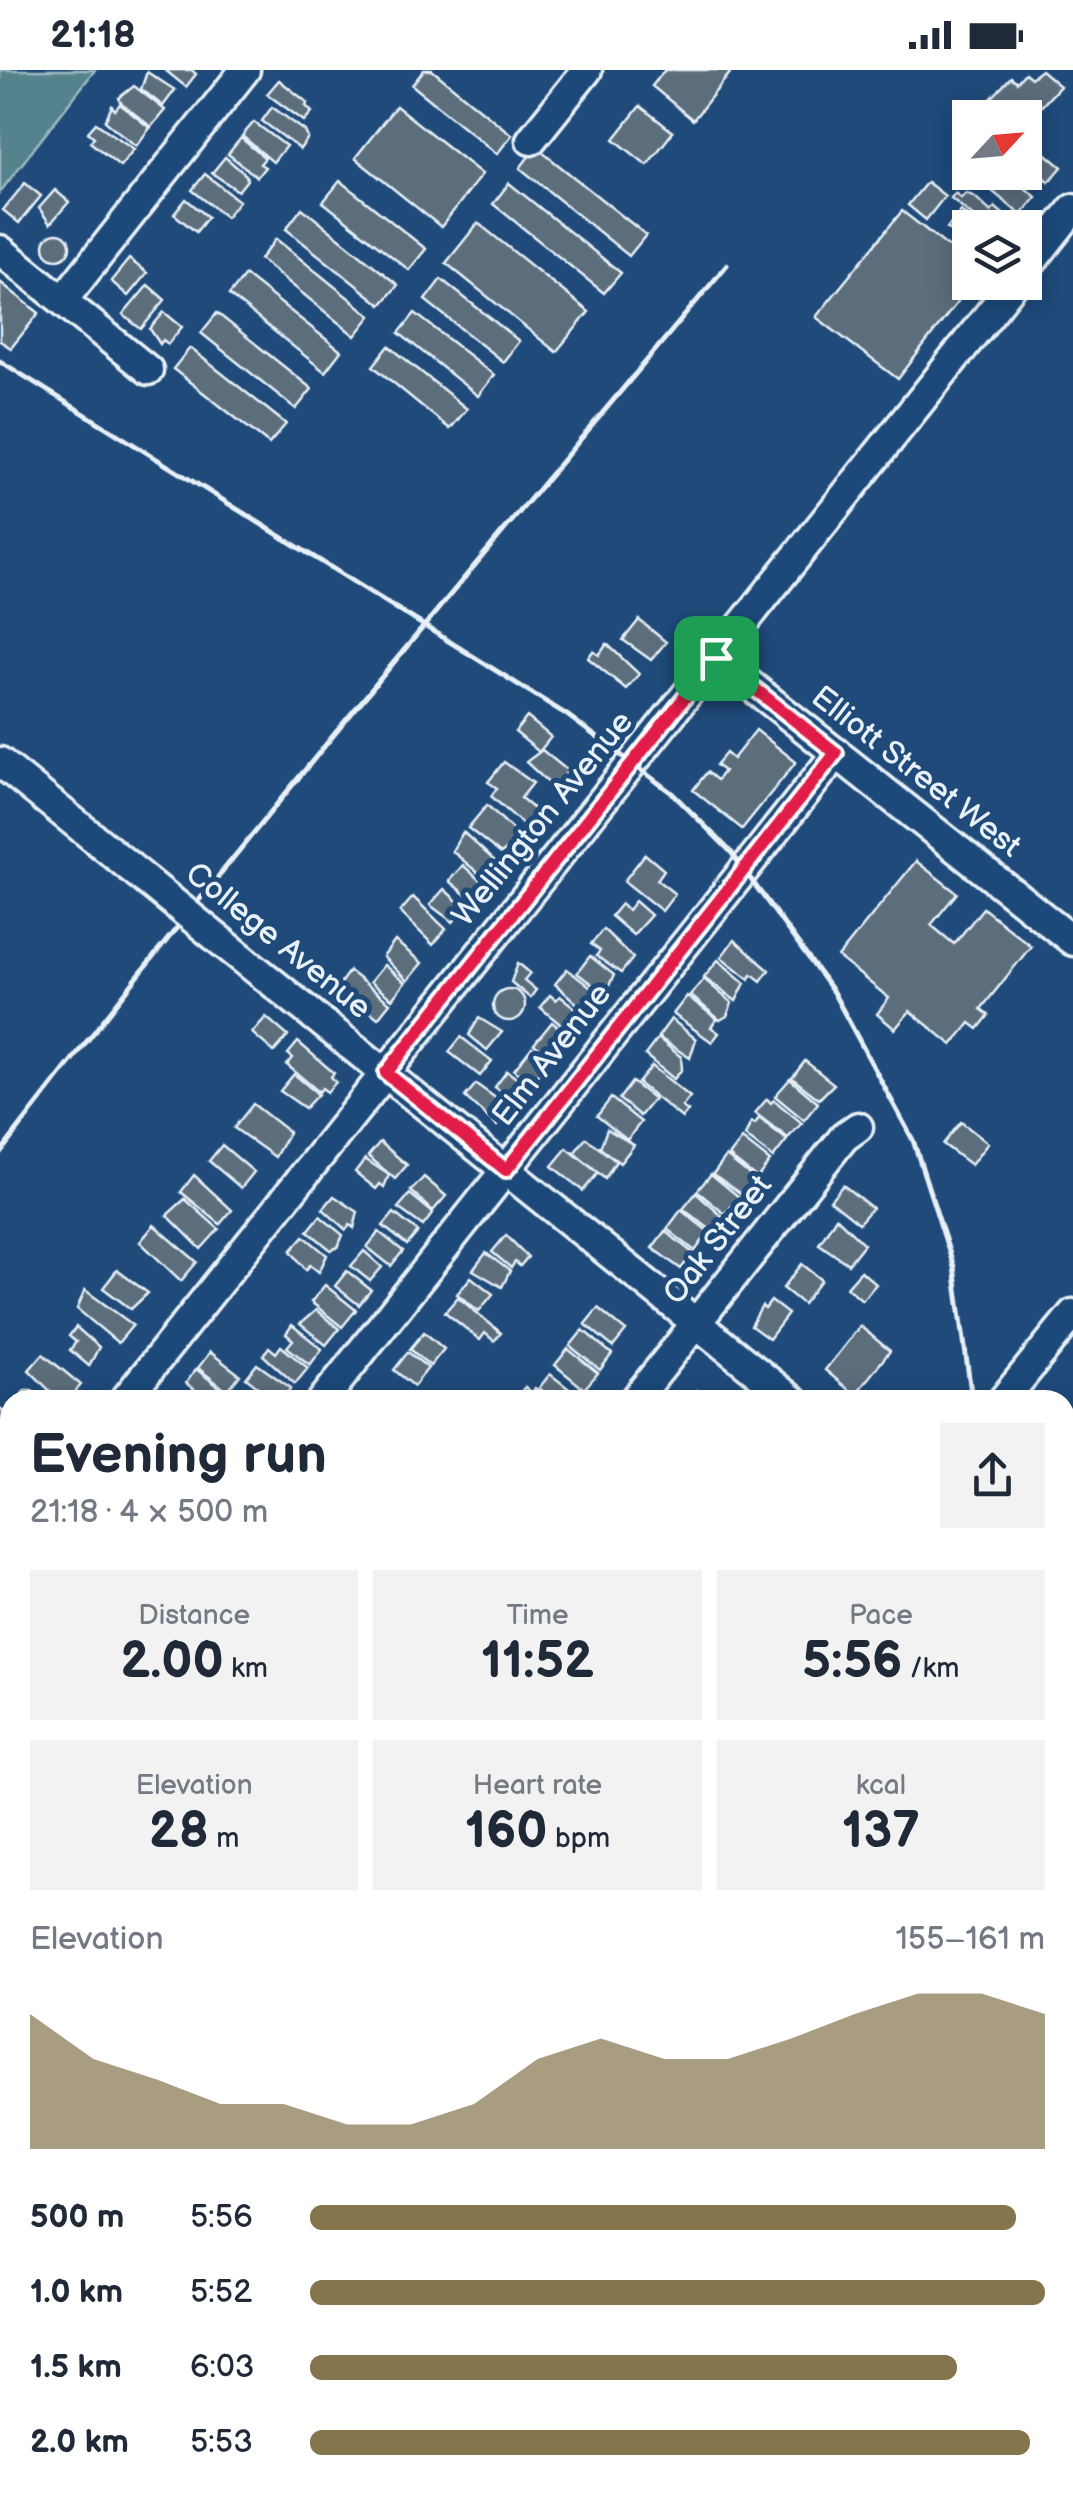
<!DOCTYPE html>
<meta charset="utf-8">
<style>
:root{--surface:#fff;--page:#f2f2f3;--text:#1f2937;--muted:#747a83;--accent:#84754c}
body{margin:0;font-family:"Balsamiq Sans",sans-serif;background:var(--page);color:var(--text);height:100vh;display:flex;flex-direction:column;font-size:38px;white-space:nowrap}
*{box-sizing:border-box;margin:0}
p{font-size:32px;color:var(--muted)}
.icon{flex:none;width:55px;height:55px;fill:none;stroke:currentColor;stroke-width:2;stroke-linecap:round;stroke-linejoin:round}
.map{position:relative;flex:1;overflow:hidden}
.side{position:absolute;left:0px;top:1320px;width:1075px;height:1112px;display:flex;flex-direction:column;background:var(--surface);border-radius:30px 30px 0 0;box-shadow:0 5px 25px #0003}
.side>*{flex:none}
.needle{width:65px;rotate:64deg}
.tools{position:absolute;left:952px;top:30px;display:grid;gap:20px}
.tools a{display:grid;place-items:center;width:90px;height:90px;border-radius:0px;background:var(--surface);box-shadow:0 5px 25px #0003;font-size:50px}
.pin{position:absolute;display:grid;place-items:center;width:85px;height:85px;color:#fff;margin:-42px;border-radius:20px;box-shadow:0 5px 15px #0006}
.round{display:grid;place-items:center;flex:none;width:105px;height:105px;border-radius:0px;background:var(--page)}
.headline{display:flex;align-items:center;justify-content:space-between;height:170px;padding:0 30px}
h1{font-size:55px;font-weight:700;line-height:75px}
.stats{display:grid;grid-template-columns:repeat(3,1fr);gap:15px;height:170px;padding:10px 30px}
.stats div{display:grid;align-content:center;border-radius:0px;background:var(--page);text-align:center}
.stats b{font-size:50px;font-weight:700}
.stats small{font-size:28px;font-weight:400}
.stats p{font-size:28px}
.chart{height:280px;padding:20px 30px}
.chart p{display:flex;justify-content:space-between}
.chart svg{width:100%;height:180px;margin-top:10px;fill:var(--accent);opacity:.7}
ul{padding:0 30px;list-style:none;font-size:32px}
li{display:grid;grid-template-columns:160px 120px 1fr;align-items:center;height:75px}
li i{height:25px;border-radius:12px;background:var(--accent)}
.status{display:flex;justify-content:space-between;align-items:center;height:70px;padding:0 50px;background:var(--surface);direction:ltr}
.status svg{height:28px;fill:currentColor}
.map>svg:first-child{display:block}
.green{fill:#55838d;stroke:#9ebac2;stroke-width:2.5}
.building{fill:#5b6d7c;stroke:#e8f1f8;stroke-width:2.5}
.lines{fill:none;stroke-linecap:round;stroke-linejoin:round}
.minor-casing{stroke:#e8f1f8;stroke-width:35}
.minor{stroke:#1f4a7a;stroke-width:28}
.rail{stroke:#e8f1f8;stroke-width:5}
.minor-bridge-casing{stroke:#e8f1f8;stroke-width:35;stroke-linecap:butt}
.minor-bridge{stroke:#1f4a7a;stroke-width:28}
.route-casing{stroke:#fff;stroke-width:20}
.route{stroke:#e11d48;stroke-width:12}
.labels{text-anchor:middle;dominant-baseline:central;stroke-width:10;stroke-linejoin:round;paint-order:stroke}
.street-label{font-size:32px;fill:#e8f1f8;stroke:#1f4a7a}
</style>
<div class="status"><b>21:18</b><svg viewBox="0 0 49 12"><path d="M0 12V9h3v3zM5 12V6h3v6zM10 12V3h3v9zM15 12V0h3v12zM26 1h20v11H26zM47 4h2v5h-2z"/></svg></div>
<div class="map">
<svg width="1073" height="2432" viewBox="0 0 1073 2432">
<rect width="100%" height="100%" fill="#1f4a7a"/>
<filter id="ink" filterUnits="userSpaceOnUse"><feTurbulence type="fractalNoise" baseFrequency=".01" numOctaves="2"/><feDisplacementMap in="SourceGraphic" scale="20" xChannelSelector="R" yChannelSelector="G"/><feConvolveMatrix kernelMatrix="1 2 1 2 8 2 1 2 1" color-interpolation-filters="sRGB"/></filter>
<g filter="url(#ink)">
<polygon class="green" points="0,0 95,0 0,122"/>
<g class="building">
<polygon points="165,0 192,0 196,4 186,17"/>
<polygon points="424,0 432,0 512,65 497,84 412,15"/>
<polygon points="665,0 727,0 730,3 693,50 652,16"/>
<polygon points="1041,0 1060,16 1025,54 1025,48 1010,48 990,30 1011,7 1017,12 1025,3 1031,8"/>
<polygon points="147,2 175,20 163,36 141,19"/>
<polygon points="279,10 308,33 306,36 312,42 304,51 267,24"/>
<polygon points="134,16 165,40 151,57 121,33 119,28"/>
<polygon points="120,34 150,58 136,76 105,51 112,36 115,40"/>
<polygon points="396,36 482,104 441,157 355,88"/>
<polygon points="640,36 673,62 647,95 614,69"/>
<polygon points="272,37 305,61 308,68 300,79 262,51"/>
<polygon points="254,52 286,76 273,92 242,66"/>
<polygon points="96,53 134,79 120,96 90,72 94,67 88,62"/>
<polygon points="1025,66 1062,97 1049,112 1025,92"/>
<polygon points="241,68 265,88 260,94 265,97 257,107 228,84"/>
<polygon points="536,77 646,165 629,186 520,98"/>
<polygon points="225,87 246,105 247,110 238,121 212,103"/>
<polygon points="1007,103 1036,127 1021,145 992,121"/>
<polygon points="205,104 239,131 226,147 192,120"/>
<polygon points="340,111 426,179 409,200 323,132"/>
<polygon points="927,112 945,126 926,150 908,135"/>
<polygon points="25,113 41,126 19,153 3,140"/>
<polygon points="509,113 621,203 604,223 493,134"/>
<polygon points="55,120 69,132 50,154 39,138"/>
<polygon points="955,123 961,128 966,123 975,127 991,142 995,137 1017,156 987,158 951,128"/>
<polygon points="186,129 208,147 196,162 174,144"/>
<polygon points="302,138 398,215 381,235 286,159"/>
<polygon points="902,141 970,194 973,212 898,309 816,247"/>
<polygon points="961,141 981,158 970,158 970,177 947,158"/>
<polygon points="478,153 589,242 556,282 446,193"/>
<circle cx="57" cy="176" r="13"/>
<polygon points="276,169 371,246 355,266 260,189"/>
<polygon points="129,189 147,203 128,226 111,211"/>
<polygon points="245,205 341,281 325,302 229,225"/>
<polygon points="441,209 519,271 503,292 425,230"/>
<polygon points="0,212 39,243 11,278 0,271"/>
<polygon points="148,215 165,230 141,259 123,245"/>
<polygon points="164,242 182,257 168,274 163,270 160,274 150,259"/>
<polygon points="217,243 312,319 296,339 201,263"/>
<polygon points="415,243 494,305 478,326 399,263"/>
<polygon points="389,276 467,339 450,359 373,296"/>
<polygon points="190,278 286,354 269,374 173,299"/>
<polygon points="639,550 666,572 651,590 623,570"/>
<polygon points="607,574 639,604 626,619 588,588 593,581 599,585"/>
<polygon points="527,647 551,667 539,682 515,662"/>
<polygon points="756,660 796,692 742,759 693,720 707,702 717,710 724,701 716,695 726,683 733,689"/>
<polygon points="542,680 568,701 554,718 526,692"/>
<polygon points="504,692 533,713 521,728 541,745 529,760 491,726 497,718 488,712"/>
<polygon points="487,735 521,768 501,784 468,758"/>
<polygon points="463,762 496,792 483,807 452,781"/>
<polygon points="645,784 664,800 657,810 675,824 662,841 624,811"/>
<polygon points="916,791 957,823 931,855 954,874 983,838 1031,876 981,939 989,945 978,959 970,953 952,975 910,941 895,959 877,944 889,928 838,887"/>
<polygon points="463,795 485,815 472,830 449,811"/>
<polygon points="444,819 465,838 453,852 430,835"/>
<polygon points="413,827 446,859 433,875 400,842"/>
<polygon points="635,831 651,845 633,865 611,846 621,834 628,840"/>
<polygon points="603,859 633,888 621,903 596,886 600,881 591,874"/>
<polygon points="734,870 769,900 761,911 752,904 749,909 721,887"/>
<polygon points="395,871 422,893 407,911 383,887"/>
<polygon points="590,886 614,905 605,924 577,903"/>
<polygon points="718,890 745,913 736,931 704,907"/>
<polygon points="518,893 530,903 524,910 536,920 530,928 511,912"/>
<polygon points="384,895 405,913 392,929 370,912"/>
<polygon points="567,899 599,924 595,928 600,932 590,945 555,914"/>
<polygon points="349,901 390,933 378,948 338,916"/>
<polygon points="704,909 732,933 727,946 720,950 690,925"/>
<circle cx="509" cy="935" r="16"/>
<polygon points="550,925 556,930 560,926 587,947 573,965 540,937"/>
<polygon points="687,926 717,949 711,957 719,963 712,972 673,944"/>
<polygon points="266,947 288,966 274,982 252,963"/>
<polygon points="479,948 502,962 487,980 469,965"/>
<polygon points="671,949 696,969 690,988 658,967"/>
<polygon points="552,952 569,966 551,988 534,974"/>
<polygon points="461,967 492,991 480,1006 449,982"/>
<polygon points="658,968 681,987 682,999 674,1009 645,985"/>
<polygon points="298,972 334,1003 331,1007 336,1012 327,1022 322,1018 319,1022 287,995 293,988 288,984"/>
<polygon points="532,977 549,991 531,1013 514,1000"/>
<polygon points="805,991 834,1014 819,1029 792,1008"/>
<polygon points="652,996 690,1027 682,1037 688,1041 682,1048 638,1013"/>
<polygon points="507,1001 530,1018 518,1035 495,1017"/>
<polygon points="294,1004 318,1024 305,1038 280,1021"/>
<polygon points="790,1009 818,1033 804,1050 775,1026"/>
<polygon points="632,1012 654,1029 640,1046 619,1029"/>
<polygon points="476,1014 511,1039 497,1056 465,1027"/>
<polygon points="611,1028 641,1052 627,1070 597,1046"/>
<polygon points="767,1029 771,1033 774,1030 802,1053 788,1068 755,1043"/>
<polygon points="253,1034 289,1062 275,1087 234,1058"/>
<polygon points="759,1048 787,1070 773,1088 745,1066 751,1052 755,1054"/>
<polygon points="961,1052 988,1073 971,1095 943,1074"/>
<polygon points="607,1059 634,1075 620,1093 600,1078"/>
<polygon points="586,1068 616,1091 605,1109 574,1083"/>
<polygon points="742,1069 770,1091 757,1108 729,1086"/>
<polygon points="380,1072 407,1095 395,1109 368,1086"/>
<polygon points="222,1075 254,1102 241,1118 209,1091"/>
<polygon points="567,1078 598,1103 583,1121 552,1096"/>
<polygon points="726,1086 755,1109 743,1125 713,1104"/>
<polygon points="365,1089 389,1105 384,1117 380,1114 376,1119 355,1102"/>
<polygon points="711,1104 739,1127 725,1144 697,1121"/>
<polygon points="194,1105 232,1140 220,1154 181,1122"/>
<polygon points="424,1107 446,1126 433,1141 411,1121"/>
<polygon points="843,1115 872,1138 859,1153 830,1130"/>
<polygon points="696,1123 722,1146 711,1160 683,1139"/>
<polygon points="410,1124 433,1143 423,1156 398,1138"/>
<polygon points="334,1126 358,1142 354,1158 350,1155 346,1160 323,1139"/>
<polygon points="185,1129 219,1159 201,1179 167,1145"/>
<polygon points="681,1140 709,1162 695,1181 667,1159"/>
<polygon points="394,1143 418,1162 407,1175 383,1156"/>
<polygon points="320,1146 343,1165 338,1177 331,1180 308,1161"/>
<polygon points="836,1147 864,1174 848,1194 819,1174"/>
<polygon points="154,1155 197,1192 181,1211 140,1172"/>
<polygon points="665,1161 693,1183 681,1199 652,1178"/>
<polygon points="379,1162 403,1181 391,1196 367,1177"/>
<polygon points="506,1165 528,1187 520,1196 515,1192 511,1198 492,1182"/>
<polygon points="304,1166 327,1185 319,1202 310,1195 306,1200 291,1181"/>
<polygon points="364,1181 382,1197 370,1211 351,1196"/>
<polygon points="486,1183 510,1201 502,1217 473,1200"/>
<polygon points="802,1194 822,1210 803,1234 783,1218"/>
<polygon points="117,1200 148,1223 131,1239 103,1218"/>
<polygon points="347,1201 371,1220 359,1235 335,1216"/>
<polygon points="861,1201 876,1214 862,1230 847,1217"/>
<polygon points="471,1207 493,1224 479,1241 457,1224"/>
<polygon points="325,1215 356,1240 342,1257 311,1232"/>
<polygon points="85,1220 133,1255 118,1273 77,1239"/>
<polygon points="458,1227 501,1263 494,1271 485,1263 480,1270 445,1242"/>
<polygon points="771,1231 788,1244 769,1269 751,1256 762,1236 765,1239"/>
<polygon points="598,1238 626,1261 613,1277 585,1254"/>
<polygon points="316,1240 339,1259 326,1275 300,1254"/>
<polygon points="292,1255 322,1279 310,1295 287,1277 293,1270 286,1264"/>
<polygon points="860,1256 890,1281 855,1325 825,1300"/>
<polygon points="76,1257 99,1277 89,1296 70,1280 76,1272 69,1266"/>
<polygon points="583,1260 612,1284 600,1300 570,1276"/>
<polygon points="424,1262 444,1279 430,1296 410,1279"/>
<polygon points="281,1276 308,1298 295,1314 263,1285 269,1277 276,1283"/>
<polygon points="568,1279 598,1303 584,1319 555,1295"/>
<polygon points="210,1282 240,1305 227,1321 198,1298"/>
<polygon points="408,1282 428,1298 414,1316 394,1300"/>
<polygon points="43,1284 81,1315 68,1330 59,1330 29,1300"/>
<polygon points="257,1294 291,1318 282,1330 274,1330 246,1308"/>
<polygon points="196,1299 223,1320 220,1330 207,1330 186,1313"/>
<polygon points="550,1304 577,1325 573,1330 554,1330 539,1318"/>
<polygon points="525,1317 532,1323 535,1318 550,1330 523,1330 517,1326"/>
<polygon points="25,1320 32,1320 45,1330 18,1330"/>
<polygon points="246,1320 251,1321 263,1330 243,1330 240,1327"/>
<polygon points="696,1320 708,1330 688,1330"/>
<polygon points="9,1335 10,1336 10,1359 0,1352 0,1338 5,1342"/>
<polygon points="5,1359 10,1363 10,1393 0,1385 0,1363"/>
<polygon points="0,1643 10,1651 6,1677 0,1672"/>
<polygon points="0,1804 10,1812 10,1840 0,1832"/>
<polygon points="0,1836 10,1847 3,1864 0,1861"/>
<polygon points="6,1879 10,1882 10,1904 0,1896 0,1883"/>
<polygon points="0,2026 10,2034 10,2054 5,2061 0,2057"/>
<polygon points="3,2190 10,2195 9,2223 0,2216"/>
<polygon points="0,2220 10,2228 10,2236 0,2249"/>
<polygon points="10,2341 10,2406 7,2409 0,2403 0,2353"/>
<polygon points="33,2422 72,2422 64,2432 45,2432"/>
<polygon points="177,2422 238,2422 250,2432 189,2432"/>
</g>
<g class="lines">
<defs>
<g id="minor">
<polyline points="531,70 587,0"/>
<polyline points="0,180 148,300"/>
<polyline points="1025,200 1073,139"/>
<polyline points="63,230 245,0"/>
<polyline points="716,588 1073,871"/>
<polyline points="0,692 147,811"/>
<polyline points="217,868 792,1330"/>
<polyline points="125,1330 1015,212"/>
<polyline points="323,1330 837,683"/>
<polyline points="635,1330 844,1067 858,1057"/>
<polyline points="1003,1330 1073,1244"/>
<polyline points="0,1487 10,1475"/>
<polyline points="0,1738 10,1725"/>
<polyline points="0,2130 10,2117"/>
<polyline points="109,2432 117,2422"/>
</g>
</defs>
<use href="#minor" class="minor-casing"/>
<use href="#minor" class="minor"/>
<g class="rail">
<polyline points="0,291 567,645 672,723 731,782 833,922 913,1070 954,1197 972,1330"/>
<path d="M0 1083C233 779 481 488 727 195"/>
<polyline points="322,2432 329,2422"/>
</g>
<defs>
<polyline id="minor-bridge" points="147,811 217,868"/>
</defs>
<use href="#minor-bridge" class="minor-bridge-casing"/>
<use href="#minor-bridge" class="minor-bridge"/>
</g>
</g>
<g class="lines" filter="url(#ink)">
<defs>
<polygon id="route" points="716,588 836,683 506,1100 386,1003"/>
</defs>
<use href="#route" class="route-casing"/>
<use href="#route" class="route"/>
</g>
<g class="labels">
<g class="street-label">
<text transform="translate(916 702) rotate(38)">Elliott Street West</text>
<text transform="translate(543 749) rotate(-51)">Wellington Avenue</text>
<text transform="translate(278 871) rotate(39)">College Avenue</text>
<text transform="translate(552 985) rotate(-52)">Elm Avenue</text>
<text transform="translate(718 1170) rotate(-52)">Oak Street</text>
</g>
</g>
</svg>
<div class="tools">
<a><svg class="needle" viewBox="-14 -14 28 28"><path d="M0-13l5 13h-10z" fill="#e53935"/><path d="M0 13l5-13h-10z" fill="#747a83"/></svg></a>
<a><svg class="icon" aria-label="layers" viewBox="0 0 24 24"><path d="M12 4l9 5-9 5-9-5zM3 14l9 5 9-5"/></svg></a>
</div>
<div class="pin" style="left:716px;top:588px;background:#1e9e55"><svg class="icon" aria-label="arrive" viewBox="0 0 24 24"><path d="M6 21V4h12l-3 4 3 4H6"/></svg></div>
<section class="side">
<div class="headline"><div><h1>Evening run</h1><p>21:18 · 4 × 500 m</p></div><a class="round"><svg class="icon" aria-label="share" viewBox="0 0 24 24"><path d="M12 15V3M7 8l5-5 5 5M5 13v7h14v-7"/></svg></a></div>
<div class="stats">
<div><p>Distance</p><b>2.00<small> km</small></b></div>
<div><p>Time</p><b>11:52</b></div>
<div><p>Pace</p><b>5:56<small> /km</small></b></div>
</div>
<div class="stats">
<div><p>Elevation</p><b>28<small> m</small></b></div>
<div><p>Heart rate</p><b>160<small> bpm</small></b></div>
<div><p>kcal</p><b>137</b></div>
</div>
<div class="chart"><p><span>Elevation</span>155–161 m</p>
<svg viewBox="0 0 160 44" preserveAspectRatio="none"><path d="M0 44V11L10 22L20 27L30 33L40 33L50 38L60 38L70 33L80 22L90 17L100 22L110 22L120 17L130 11L140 6L150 6L160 11V44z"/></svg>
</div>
<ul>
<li><b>500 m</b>5:56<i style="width:96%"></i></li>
<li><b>1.0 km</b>5:52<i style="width:100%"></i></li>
<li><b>1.5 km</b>6:03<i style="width:88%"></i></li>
<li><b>2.0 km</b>5:53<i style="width:98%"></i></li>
</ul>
</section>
</div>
